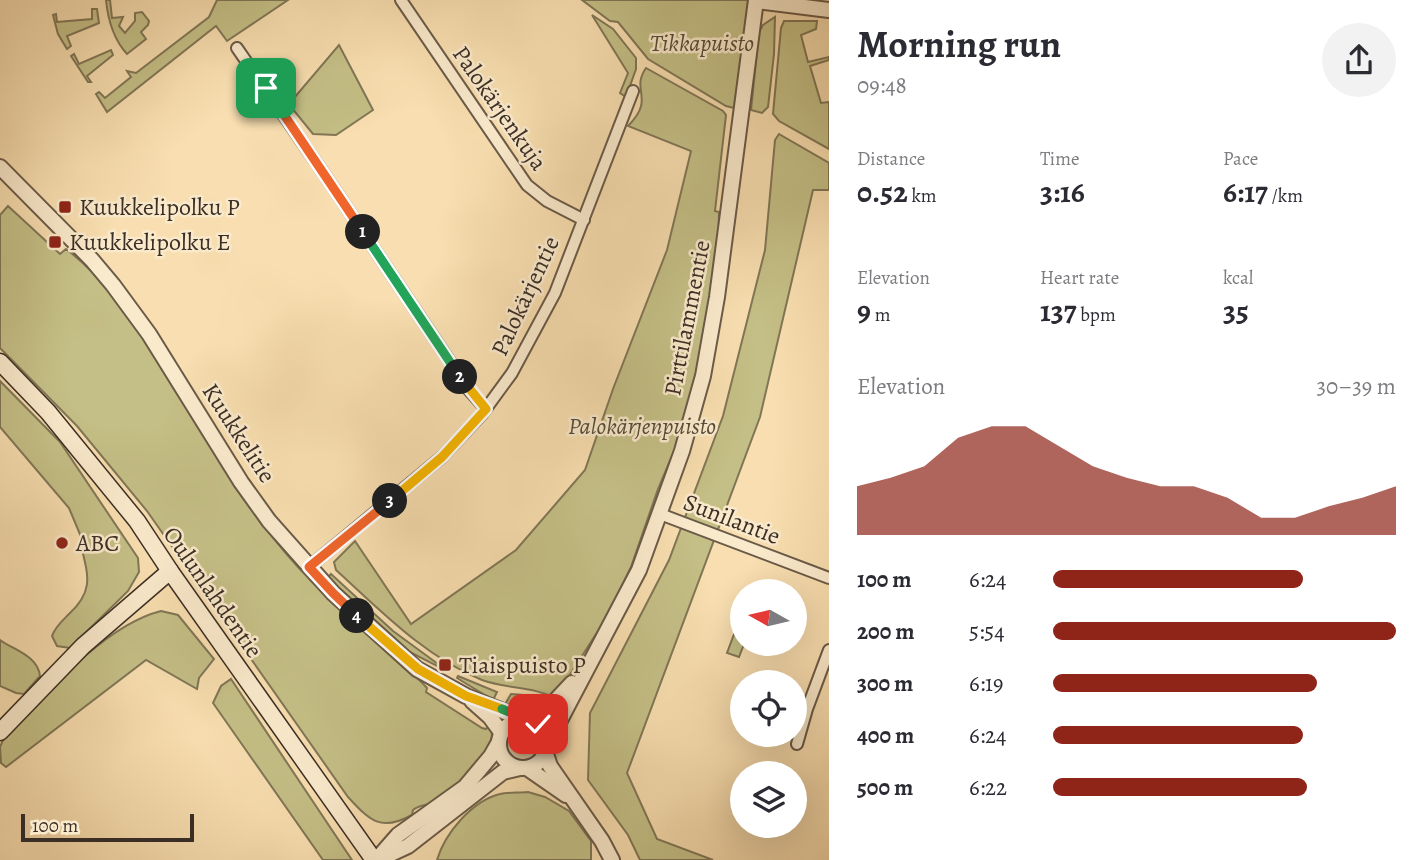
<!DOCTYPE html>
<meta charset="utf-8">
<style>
:root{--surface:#fff;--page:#f2f2f3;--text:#2b2b33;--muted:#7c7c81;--accent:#8f2418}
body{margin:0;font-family:Alegreya,serif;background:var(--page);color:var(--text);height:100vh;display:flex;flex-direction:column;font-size:26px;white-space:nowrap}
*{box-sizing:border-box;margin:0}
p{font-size:23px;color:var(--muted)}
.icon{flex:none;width:38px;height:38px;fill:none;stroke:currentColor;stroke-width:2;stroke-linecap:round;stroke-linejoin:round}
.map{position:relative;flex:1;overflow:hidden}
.details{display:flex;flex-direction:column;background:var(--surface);width:595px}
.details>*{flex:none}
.needle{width:46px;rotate:278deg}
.buttons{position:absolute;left:730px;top:579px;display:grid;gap:14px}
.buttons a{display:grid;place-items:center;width:77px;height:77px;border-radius:50%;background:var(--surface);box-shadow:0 7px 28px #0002;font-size:35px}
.scale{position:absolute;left:21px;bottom:18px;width:173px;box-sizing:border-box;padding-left:7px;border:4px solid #3b2e25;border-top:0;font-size:19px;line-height:24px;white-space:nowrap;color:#3b2e25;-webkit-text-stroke:5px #faeacc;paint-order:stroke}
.pin{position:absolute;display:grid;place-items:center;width:60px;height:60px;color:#fff;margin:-30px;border-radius:14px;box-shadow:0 4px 10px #0006}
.km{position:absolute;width:35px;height:35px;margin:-18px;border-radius:50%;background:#222;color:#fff;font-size:19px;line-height:35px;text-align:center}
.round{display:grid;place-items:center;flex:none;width:74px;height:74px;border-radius:37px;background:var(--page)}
.headline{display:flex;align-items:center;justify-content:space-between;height:119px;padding:0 28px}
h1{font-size:38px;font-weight:700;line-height:52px}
.figures{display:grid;grid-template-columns:repeat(3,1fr);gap:10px;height:119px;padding:7px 28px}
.figures div{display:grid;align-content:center}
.figures b{font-size:30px;font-weight:700}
.figures small{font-size:19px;font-weight:400}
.figures p{font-size:19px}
.chart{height:196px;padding:14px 28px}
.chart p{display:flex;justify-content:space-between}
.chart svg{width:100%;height:126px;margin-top:7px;fill:var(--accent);opacity:.7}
ul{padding:0 28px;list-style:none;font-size:23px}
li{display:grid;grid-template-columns:112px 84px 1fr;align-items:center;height:52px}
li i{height:18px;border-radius:9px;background:var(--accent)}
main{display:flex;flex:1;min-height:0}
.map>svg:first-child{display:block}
.green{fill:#c4bf86;stroke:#807656;stroke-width:2}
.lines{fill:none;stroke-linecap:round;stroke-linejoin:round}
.minor-casing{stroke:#6a5a48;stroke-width:14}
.tertiary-casing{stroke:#6a5a48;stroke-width:18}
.secondary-casing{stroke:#3b2e25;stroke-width:19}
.minor{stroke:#faeacc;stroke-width:10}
.tertiary{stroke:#faeacc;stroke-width:14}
.secondary{stroke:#faeacc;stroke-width:16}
.split-1-casing{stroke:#fff;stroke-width:14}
.split-2-casing{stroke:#fff;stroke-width:14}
.split-3-casing{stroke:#fff;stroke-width:14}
.split-4-casing{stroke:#fff;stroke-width:14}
.split-5-casing{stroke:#fff;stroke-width:14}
.split-6-casing{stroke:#fff;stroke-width:14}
.split-1{stroke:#f0652b;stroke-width:9}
.split-2{stroke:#22a559;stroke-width:9}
.split-3{stroke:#f5b400;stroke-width:9}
.split-4{stroke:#f0652b;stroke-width:9}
.split-5{stroke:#f5b400;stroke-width:9}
.split-6{stroke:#22a559;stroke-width:9}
.poi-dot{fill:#8f2418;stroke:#faeacc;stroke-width:2.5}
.labels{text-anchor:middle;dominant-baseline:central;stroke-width:5;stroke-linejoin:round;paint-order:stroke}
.park-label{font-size:24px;font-style:italic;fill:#564b38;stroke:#faeacc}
.street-label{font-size:24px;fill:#3b2e25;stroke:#faeacc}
.poi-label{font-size:24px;fill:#3b2e25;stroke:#faeacc;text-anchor:start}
</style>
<main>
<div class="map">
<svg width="829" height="860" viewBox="0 0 829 860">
<rect width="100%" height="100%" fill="#f8deb0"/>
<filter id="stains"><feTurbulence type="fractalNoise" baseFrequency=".00286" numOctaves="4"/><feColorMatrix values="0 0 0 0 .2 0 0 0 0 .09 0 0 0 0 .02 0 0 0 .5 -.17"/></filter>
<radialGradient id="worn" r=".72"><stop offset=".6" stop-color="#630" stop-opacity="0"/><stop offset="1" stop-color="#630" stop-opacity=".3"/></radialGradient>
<g class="green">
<path d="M106 0H110L112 18 123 17 119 26 125 33 135 21V13L142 12 149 21 148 25 141 32 146 39 127 54C113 39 108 20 106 0Z"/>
<polygon points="217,0 288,0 227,41 216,26 107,112 96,94 99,92 105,98 131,77 127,71 136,73 209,17"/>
<polygon points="582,0 750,0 734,108 726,106 648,59 618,22 610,21"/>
<polygon points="92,9 97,9 99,23 67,36 71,46 67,49 58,34 53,15 56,14 57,22 92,19"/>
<polygon points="592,15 613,29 636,58 636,69 626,97 620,93 628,73"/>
<polygon points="775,17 774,54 768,107 762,113 751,110 759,32 763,25"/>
<polygon points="784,21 817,21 816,29 801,35 808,62 829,57 829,60 810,66 821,103 829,102 829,149 779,121 773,114 781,28"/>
<polygon points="339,45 373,110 336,135 313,134 291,107 294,98"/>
<polygon points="111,50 113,55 87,76 91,82 88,82 71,56 74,54 79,64"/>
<path d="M646 68 723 111 726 115 715 211 719 212 718 255 696 373 680 437 658 489 631 567 607 617 555 698C532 686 506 689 482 680 425 657 381 611 336 570L334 562 355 541 411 624 516 550 585 470 613 389 667 250 691 151 628 126C656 98 630 91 646 68Z"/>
<polygon points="779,134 829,163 829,190 813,190 760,417 627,773 657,839 713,860 640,860 628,835 588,780 590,713 669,560 723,416 765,250 775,140"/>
<path d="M8 206 60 254 66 249C102 276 126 312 151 349 189 406 222 468 262 523 292 565 330 601 368 635 387 653 409 668 427 688L426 692 482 728 486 729 490 724C502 749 454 792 433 802 426 806 419 805 413 810L412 815C381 832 370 821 348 797L147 511 77 426 0 348V215Z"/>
<path d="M0 381 60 442 138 558 139 572 128 591 70 648 57 646 52 636C55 627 62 621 69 614 96 589 87 573 80 541L82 539 69 508 0 427Z"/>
<polygon points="331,574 393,631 438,664 437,666 402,648 332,584 327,578"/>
<path d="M161 611 178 615 214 659 199 678 197 689 146 660 6 767 1 763 0 747 3 740C45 696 102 626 161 611Z"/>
<polygon points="742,613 742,644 744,644 739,657 727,653"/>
<path d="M0 640C14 650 38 656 40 676L24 694 16 693 0 686Z"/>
<polygon points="458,676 497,692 493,700 457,678"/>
<polygon points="231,679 352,860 323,860 213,703 221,686"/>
<path d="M511 694 536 696 551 703C531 713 525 713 504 706Z"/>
<path d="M528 792 545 797 569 811 591 841V860H437C445 833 472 801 500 794 508 792 519 793 528 792Z"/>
</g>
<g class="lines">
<defs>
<g id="minor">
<polyline points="401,0 527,185 547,201 584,220"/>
<polyline points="237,48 318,165 469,390 486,409"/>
<polyline points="660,514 829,578"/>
<polyline points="309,567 442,457 482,414 512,373 555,293 633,91"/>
<polyline points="797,744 807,709 829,650"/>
</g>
<g id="tertiary">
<polyline points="756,1 829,10"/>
<polyline points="0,167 92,260 113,285 149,334 241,482 269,521 333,593 417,669 466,696 522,719"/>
<polyline points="472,701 490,717 501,732"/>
<circle cx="523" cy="744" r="24"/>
<polyline points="530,720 542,715 572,683"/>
<polyline points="548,743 639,570 682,451 703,376 717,297 756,0"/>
<polyline points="546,754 550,766 602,841 612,860"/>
<polyline points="527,768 566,795"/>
<polyline points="382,858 408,846 503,772 520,768"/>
<polyline points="376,860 398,835 465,787 491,756 499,742"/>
</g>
<g id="secondary">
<polyline points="0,362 48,412 137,521 170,571 374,860"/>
<polyline points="0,732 83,646 170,571"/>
</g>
</defs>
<use href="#minor" class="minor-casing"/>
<use href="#tertiary" class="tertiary-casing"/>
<use href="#secondary" class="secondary-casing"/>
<use href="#minor" class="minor"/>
<use href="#tertiary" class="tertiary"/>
<use href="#secondary" class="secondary"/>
</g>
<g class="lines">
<defs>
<polyline id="split-1" points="266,88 363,232"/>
<polyline id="split-2" points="363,232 460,377"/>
<polyline id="split-3" points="390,501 442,457 486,409 460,377"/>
<polyline id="split-4" points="357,616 333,593 309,567 390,501"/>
<polyline id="split-5" points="357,616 418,669 466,696 502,709"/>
<polyline id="split-6" points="502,709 538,724"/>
</defs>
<use href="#split-1" class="split-1-casing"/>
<use href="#split-2" class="split-2-casing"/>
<use href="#split-3" class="split-3-casing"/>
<use href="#split-4" class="split-4-casing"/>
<use href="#split-5" class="split-5-casing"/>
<use href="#split-6" class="split-6-casing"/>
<use href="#split-1" class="split-1"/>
<use href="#split-2" class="split-2"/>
<use href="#split-3" class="split-3"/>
<use href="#split-4" class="split-4"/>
<use href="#split-5" class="split-5"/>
<use href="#split-6" class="split-6"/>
</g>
<g class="poi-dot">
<rect x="58" y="200" width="14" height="14" rx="3.5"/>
<rect x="48" y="235" width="14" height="14" rx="3.5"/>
<circle cx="62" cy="543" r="7"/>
<rect x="438" y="658" width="14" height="14" rx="3.5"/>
</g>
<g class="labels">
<g class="park-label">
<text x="702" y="43">Tikkapuisto</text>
<text x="642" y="426">Palokärjenpuisto</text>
</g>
<g class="street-label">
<text transform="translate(500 108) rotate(55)">Palokärjenkuja</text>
<text transform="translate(525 296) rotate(-65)">Palokärjentie</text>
<text transform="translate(687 318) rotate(-79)">Pirttilammentie</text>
<text transform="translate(239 433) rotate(57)">Kuukkelitie</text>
<text transform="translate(732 519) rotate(21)">Sunilantie</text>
<text transform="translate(213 592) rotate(55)">Oulunlahdentie</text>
</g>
<g class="poi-label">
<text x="79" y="207">Kuukkelipolku P</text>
<text x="69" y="242">Kuukkelipolku E</text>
<text x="76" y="543">ABC</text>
<text x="459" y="665">Tiaispuisto P</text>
</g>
</g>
<rect width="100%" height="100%" filter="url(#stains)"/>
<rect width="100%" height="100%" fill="url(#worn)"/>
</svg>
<div class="buttons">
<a><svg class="needle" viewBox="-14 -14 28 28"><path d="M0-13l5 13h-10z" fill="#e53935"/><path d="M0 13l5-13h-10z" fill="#7c7c81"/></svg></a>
<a><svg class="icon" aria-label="locate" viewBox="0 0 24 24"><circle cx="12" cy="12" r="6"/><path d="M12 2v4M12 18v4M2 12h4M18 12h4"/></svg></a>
<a><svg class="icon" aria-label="layers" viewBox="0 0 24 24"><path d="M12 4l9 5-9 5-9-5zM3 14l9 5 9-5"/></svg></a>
</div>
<div class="scale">100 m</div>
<div class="pin" style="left:266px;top:88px;background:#1e9e55"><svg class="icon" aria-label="arrive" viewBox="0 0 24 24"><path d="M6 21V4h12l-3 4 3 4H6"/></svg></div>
<div class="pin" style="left:538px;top:724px;background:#d93025"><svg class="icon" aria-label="check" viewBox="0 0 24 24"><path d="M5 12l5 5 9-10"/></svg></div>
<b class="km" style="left:363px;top:232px">1</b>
<b class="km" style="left:460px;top:377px">2</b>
<b class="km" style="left:390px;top:501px">3</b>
<b class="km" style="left:357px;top:616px">4</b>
</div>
<section class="details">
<div class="headline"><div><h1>Morning run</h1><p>09:48</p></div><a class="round"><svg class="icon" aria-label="share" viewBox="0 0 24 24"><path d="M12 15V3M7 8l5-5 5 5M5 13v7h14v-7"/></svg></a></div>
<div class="figures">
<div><p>Distance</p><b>0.52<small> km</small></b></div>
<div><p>Time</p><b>3:16</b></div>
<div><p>Pace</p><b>6:17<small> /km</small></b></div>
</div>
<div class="figures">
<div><p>Elevation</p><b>9<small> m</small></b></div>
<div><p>Heart rate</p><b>137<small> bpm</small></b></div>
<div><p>kcal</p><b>35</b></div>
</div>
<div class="chart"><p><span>Elevation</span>30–39 m</p>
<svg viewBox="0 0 160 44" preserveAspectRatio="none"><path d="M0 44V27L10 24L20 20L30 10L40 6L50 6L60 13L70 20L80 24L90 27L100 27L110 31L120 38L130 38L140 34L150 31L160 27V44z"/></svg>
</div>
<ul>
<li><b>100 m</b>6:24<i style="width:73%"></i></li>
<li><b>200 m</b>5:54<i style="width:100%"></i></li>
<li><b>300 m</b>6:19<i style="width:77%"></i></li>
<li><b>400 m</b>6:24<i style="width:73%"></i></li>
<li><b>500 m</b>6:22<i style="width:74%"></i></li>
</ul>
</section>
</main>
